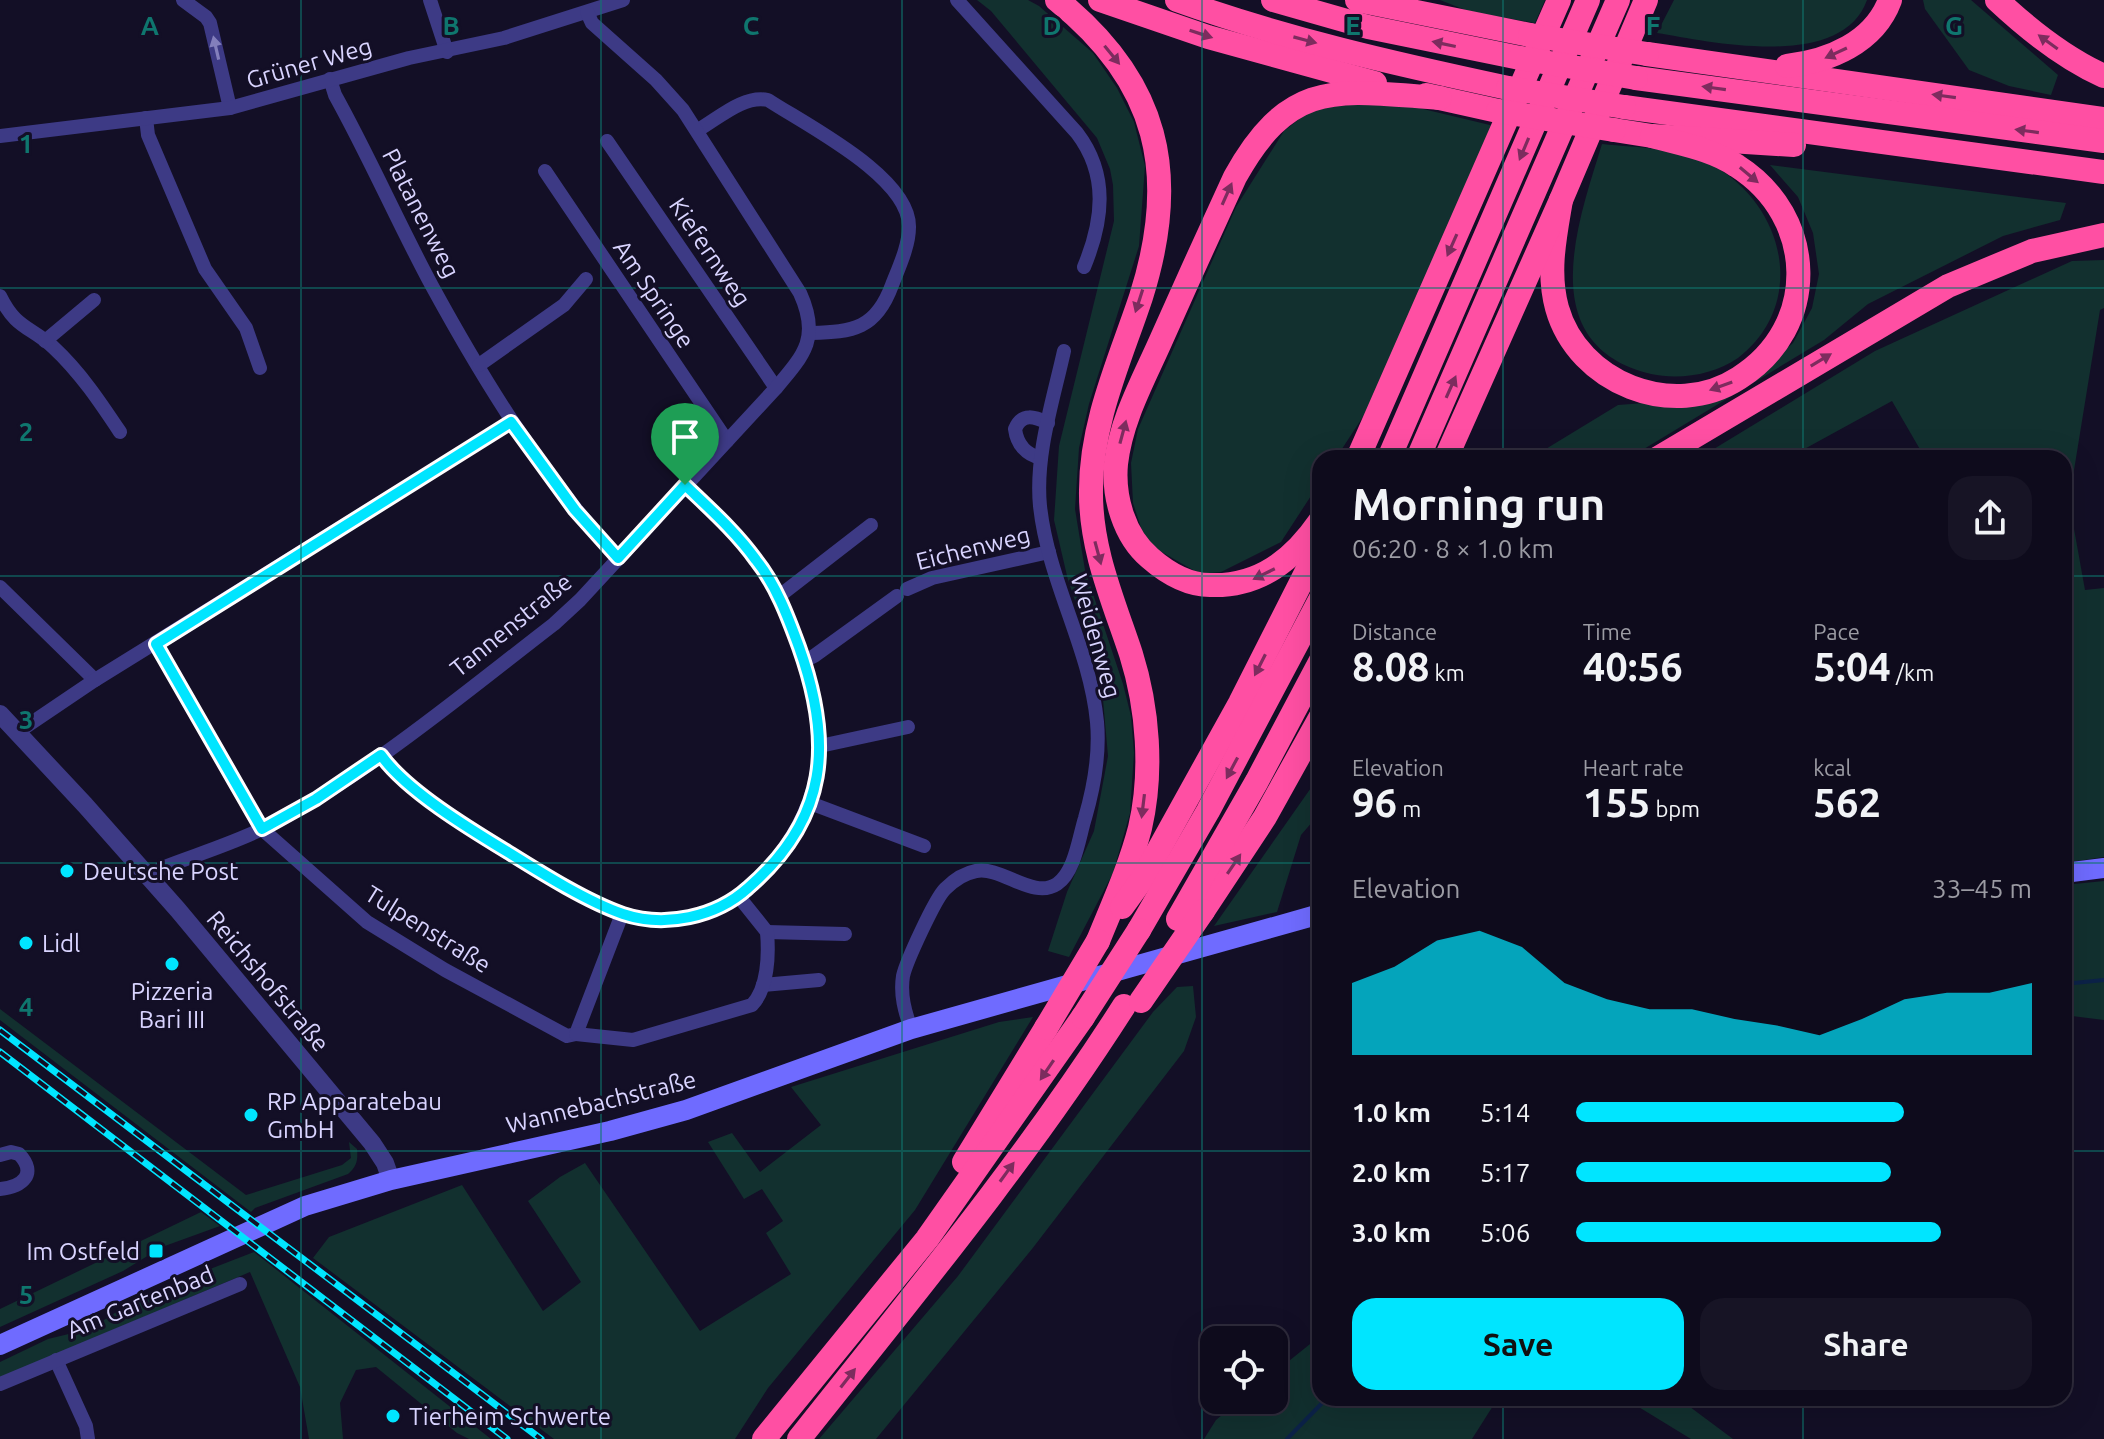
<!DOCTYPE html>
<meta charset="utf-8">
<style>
:root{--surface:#0e0b1c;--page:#171425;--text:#f1f3f6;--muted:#9b9ba3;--line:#2e2b3b;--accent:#00e5ff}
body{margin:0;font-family:Ubuntu,sans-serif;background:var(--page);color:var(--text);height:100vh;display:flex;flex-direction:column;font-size:30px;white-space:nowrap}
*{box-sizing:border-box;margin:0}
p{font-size:26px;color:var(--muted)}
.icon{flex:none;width:44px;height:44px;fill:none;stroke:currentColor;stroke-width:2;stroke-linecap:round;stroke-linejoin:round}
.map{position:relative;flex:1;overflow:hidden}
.sheet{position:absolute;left:1312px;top:450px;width:760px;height:956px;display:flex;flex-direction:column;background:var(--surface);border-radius:24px;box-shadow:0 8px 32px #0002,0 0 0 2px var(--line)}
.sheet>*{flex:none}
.buttons{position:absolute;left:1200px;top:1326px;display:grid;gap:16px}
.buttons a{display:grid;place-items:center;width:88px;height:88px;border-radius:16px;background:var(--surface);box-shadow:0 8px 32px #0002,0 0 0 2px var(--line);font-size:40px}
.pin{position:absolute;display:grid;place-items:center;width:68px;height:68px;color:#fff;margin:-82px -34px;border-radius:50% 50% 50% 0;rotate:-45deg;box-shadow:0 0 8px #0007}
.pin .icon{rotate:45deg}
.round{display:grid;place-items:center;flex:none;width:84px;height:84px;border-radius:24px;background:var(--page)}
.summary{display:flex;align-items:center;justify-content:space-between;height:136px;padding:0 40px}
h1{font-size:44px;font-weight:700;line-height:60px}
.stats{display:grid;grid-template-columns:repeat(3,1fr);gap:12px;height:136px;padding:8px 40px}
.stats div{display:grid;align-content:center}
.stats b{font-size:40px;font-weight:700}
.stats small{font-size:22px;font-weight:400}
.stats p{font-size:22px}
.chart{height:224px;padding:16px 40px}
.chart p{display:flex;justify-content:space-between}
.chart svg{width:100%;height:144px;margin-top:8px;fill:var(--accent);opacity:.7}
.primary-button{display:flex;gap:16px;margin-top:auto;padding:16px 40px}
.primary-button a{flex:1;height:92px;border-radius:24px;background:var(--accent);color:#111;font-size:32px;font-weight:700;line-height:92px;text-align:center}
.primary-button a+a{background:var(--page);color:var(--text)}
ul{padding:0 40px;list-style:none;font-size:26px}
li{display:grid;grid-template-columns:128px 96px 1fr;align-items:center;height:60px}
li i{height:20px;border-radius:10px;background:var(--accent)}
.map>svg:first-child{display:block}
.green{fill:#12302f}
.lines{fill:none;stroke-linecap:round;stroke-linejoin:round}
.stream{stroke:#0c2248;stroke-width:4}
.minor{stroke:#3d3a85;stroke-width:14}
.tertiary{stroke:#3d3a85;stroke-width:18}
.secondary{stroke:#6f6bff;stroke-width:20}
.motorway{stroke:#ff4fa3;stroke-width:24}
.rail-casing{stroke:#00e5ff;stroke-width:7}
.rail{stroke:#130f26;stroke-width:4;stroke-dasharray:12;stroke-linecap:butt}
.motorway-bridge{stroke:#ff4fa3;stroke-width:24}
.oneway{fill:#7d2c5e}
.oneway2{fill:#837fbc}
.route-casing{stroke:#fff;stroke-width:16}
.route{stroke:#00e5ff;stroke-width:10}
.grid{fill:none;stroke:#0f766e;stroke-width:2;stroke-opacity:0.55}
.poi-dot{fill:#00e5ff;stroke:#130f26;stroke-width:3}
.labels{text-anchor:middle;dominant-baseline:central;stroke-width:6;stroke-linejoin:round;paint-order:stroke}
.street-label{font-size:24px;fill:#d9d4ff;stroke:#130f26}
.poi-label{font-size:24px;fill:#d9d4ff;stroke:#130f26;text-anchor:start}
.grid-label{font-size:26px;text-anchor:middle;font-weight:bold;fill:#0f766e;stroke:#130f26;stroke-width:6;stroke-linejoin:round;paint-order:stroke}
</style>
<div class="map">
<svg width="2104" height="1439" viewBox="0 0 2104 1439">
<rect width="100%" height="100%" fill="#130f26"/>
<g class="green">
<polygon points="977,0 1028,0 1039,6 1093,53 1117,88 1134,122 1145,166 1139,246 1089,404 1079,448 1075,509 1085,570 1123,684 1131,716 1134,753 1130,813 1113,873 1069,957 1048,951 1067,892 1094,831 1108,756 1101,677 1068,580 1054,520 1059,446 1114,221 1113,185 1110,169 1097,138 991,11"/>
<polygon points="1440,0 1545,0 1535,23 1468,11"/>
<path d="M1674 0H1867C1842 71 1711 42 1657 33Z"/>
<polygon points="1923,0 1971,0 2058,75 2051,95 2009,86 1969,70 1925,9"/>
<polygon points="1394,102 1494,126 1370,406 1336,458 1320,458 1320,482 1281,542 1221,572 1200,574 1146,543 1133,503 1131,463 1138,429 1236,207 1284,131 1307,113 1319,107"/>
<path d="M1602 144C1639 148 1681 147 1714 166 1785 206 1808 304 1738 358 1714 375 1679 380 1651 374 1533 345 1577 225 1602 144Z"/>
<polygon points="1770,165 2066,203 2060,220 2003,236 1868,304 1824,340 1629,458 1531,458 1618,405 1710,398 1771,362 1793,343 1812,308 1819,274 1813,233 1798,197"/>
<polygon points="2104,260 2104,308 2100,310 2069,501 2085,590 2104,588 2104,857 2064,863 2064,458 1925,458 1892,401 1788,458 1699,458 1875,351 2072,261"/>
<polygon points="1320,775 1320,813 1301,835 1277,912 1214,926"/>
<polygon points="2104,881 2104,1020 2064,1015 2064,885"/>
<polygon points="1193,986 1196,1017 1184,1051 1032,1249 876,1439 819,1439 958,1276 1153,1012 1177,987"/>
<path d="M0 1009 246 1195 342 1165 351 1158 349 1142 357 1149C358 1160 357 1166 348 1174L255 1208 251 1212 0 1020Z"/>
<polygon points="1033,1017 915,1210 768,1388 735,1439 554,1439 313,1258 329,1237 462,1185 543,1311 581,1282 528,1201 560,1177 585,1163 700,1331 791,1274 766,1233 783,1221 762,1189 744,1199 708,1142 732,1133 760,1172 821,1125 791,1087 999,1022"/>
<polygon points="201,1212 220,1226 162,1247 123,1271 0,1327 0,1309"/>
<polygon points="254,1252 491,1439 469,1439 457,1433 376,1367 356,1370 340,1403 343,1439 309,1439 300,1387 250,1272 0,1378 0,1362 48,1339 81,1331 104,1320 143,1295"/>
<polygon points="1320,1336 1320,1398 1498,1398 1472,1439 1204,1439 1216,1420 1240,1400 1274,1400 1274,1373"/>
<polygon points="1624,1398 1678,1398 1733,1439 1691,1439"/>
</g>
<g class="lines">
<g class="stream">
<polyline points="2064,984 2104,980"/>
<polyline points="1287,1439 1327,1398"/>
</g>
<g class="minor">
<polyline points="183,0 206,17 210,23 230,108"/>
<polyline points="430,0 447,52"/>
<path d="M957 0 1077 133C1109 175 1103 221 1084 267"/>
<path d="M330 79 335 95C370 158 398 223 432 286 485 383 543 477 618 558"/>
<polyline points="146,118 148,135 205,269 246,328 260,368"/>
<path d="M698 130C719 118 743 95 768 100 806 125 910 177 909 227 909 246 899 267 892 285 876 329 853 332 811 333"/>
<polyline points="0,136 230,108 409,58 504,38 623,0"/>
<polyline points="607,141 776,388"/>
<polyline points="545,171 727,441"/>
<path d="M0 296C16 329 30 326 53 347 80 372 100 402 120 432"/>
<polyline points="45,341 94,300"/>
<polyline points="479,365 564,305 586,279"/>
<path d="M1041 458C1026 455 1017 444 1015 429 1022 412 1035 417 1048 423"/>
<polyline points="0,587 95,680"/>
<polyline points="907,589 932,578 1049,552"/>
<polyline points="778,597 871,525"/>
<polyline points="156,644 262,829 367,922 445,970 567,1036 576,1034 622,914"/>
<polyline points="804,661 814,656 897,596"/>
<polyline points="18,732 95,680 511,422"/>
<polyline points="820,746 908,727"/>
<path d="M381 755C405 790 469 829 505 851 543 874 609 917 653 920 700 923 740 902 770 867 830 795 829 732 799 647 788 617 776 585 756 560 736 532 710 509 685 485"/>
<polyline points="810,803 924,846"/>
<path d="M148 877 162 868C195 855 232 844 264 828 366 776 463 694 554 624L580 600 776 388C805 354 820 337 800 293L683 110 656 80 592 23 587 12"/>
<polyline points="767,932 845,934"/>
<polyline points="763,985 819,980"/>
<path d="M911 1029C905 1012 900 995 903 976 906 962 935 899 945 889 953 881 965 873 976 871 1002 866 1033 900 1057 884 1075 872 1079 837 1085 818 1094 787 1100 755 1097 722 1090 648 1048 581 1040 506 1035 455 1053 401 1064 351"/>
<path d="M576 1034 633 1040 752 1005C768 988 769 955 767 932L739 897"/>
<path d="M0 1155 11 1152 19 1154C38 1174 22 1187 0 1189"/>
<polyline points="56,1360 86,1426 88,1439"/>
<polyline points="0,1384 240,1284"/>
</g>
<polyline class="tertiary" points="0,714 85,805 178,910 372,1143 385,1163 391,1180"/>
<g class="secondary">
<polyline points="2064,873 2104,868"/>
<polyline points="0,1345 305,1206 391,1180 610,1131 686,1110 911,1029 1320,914"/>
</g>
<g class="motorway">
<path d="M1057 0C1159 82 1180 174 1141 297 1120 360 1091 422 1091 490 1090 548 1113 600 1131 654 1148 708 1153 772 1140 828 1130 867 1113 904 1098 941"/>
<polyline points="1100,0 1208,37 1375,83"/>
<path d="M1177 0C1285 39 1396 64 1508 88"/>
<polyline points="1273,0 1368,27 1520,58"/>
<polyline points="1357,0 1530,35"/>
<path d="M1997 0C2029 30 2064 58 2104 76"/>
<polyline points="1647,54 2104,119"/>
<path d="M1787 66C1829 61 1874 43 1890 0"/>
<polyline points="1636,78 2104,141"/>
<polyline points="1426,95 1498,111"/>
<polyline points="1624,107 2104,172"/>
<polyline points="1614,130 1652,136 1794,145"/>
<path d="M1561 200C1555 236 1547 272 1557 308 1578 383 1673 421 1739 378 1820 327 1817 217 1737 166 1712 149 1681 144 1652 136"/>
<polyline points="1358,458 1559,0"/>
<polyline points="1389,458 1588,0"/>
<polyline points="1418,458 1618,0"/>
<polyline points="1446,458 1561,200 1646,0"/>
<polyline points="1658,458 1948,286 2032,251 2104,235"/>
<path d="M1320 521C1293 560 1259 587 1210 585 1188 585 1166 572 1150 558 1124 536 1113 497 1116 464 1121 419 1144 379 1162 338 1186 284 1210 231 1235 177 1291 76 1340 91 1440 98"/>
<polyline points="1122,907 1143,878 1240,703 1320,545"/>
<polyline points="1203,911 1265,817 1320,718"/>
<polyline points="1178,919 1257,781 1320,662"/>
<polyline points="1139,930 1208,811 1320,600"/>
<polyline points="964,1162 1046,1028"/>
<polyline points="764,1439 927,1239 1083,1017"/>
<path d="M799 1439C911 1298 1027 1158 1124 1006"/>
</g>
<defs>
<g id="rail">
<polyline points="0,1030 541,1439"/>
<polyline points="0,1052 507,1439"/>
</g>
</defs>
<use href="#rail" class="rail-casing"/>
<use href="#rail" class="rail"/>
<g class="motorway-bridge">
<polyline points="1530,35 1647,54"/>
<polyline points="1520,58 1636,78"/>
<polyline points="1508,88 1624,107"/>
<polyline points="1498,111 1614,130"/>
<polyline points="1141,1001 1203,911"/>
<polyline points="1083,1017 1139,930"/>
<polyline points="1046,1028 1098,941"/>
</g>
</g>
<defs><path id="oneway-solid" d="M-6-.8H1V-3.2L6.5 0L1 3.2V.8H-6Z" transform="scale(2)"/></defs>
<g class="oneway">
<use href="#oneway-solid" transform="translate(1201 34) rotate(18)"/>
<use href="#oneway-solid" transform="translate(1305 40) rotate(15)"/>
<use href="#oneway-solid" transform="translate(2048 42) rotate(-144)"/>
<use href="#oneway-solid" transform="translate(1444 44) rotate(-168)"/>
<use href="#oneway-solid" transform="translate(1836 53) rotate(155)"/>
<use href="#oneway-solid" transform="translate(1112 55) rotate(51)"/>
<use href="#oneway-solid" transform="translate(1714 88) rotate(-172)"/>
<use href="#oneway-solid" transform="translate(1944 96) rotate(-172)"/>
<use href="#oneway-solid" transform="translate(2027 131) rotate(-172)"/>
<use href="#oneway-solid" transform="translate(1524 149) rotate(113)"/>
<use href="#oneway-solid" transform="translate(1749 175) rotate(40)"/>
<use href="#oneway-solid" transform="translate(1227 194) rotate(-66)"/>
<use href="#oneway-solid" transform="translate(1452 245) rotate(114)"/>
<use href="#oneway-solid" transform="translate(1139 301) rotate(108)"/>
<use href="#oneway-solid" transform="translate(1821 360) rotate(-31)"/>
<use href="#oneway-solid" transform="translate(1721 386) rotate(160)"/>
<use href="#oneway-solid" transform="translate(1451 387) rotate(-66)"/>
<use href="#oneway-solid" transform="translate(1123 432) rotate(-75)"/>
<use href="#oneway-solid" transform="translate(1098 553) rotate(75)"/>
<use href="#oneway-solid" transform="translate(1264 574) rotate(154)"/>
<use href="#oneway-solid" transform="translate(1260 665) rotate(117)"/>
<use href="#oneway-solid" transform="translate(1232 768) rotate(118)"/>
<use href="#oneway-solid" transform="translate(1143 806) rotate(97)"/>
<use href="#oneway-solid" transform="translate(1234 864) rotate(-56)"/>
<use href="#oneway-solid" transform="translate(1047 1070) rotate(124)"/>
<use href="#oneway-solid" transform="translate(1007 1172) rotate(-54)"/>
<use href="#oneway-solid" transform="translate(848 1378) rotate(-52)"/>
</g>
<use class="oneway2" href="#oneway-solid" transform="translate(216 48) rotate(-103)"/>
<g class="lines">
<defs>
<path id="route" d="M511 422 575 510 618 558 685 485C710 509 736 532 756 560 776 585 788 617 799 647 833 742 829 818 748 888 716 917 665 928 623 914 588 902 543 874 511 854 473 831 406 791 381 755L316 799 262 829 156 644Z"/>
</defs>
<use href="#route" class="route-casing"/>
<use href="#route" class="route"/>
</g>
<path class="grid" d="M301 0V1439M601 0V1439M902 0V1439M1202 0V1439M1503 0V458M1803 0V458M0 288H2104M0 576H1320M2064 576H2104M0 863H1320M2064 863H2104M0 1151H1320M2064 1151H2104M1503 1398V1439M1803 1398V1439"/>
<g class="poi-dot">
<circle cx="67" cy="871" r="8"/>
<circle cx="26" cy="943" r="8"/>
<circle cx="172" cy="964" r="8"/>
<circle cx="251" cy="1115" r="8"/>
<rect x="148" y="1243" width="16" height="16" rx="4"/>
<circle cx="393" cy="1416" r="8"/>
</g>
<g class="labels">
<g class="street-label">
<text transform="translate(309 63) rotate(-16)">Grüner Weg</text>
<text transform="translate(421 213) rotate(63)">Platanenweg</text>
<text transform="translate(710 252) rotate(56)">Kiefernweg</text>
<text transform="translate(654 294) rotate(56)">Am Springe</text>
<text transform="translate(973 548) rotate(-14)">Eichenweg</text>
<text transform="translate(511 625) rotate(-39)">Tannenstraße</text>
<text transform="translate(1096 636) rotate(74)">Weidenweg</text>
<text transform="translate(428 929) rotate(32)">Tulpenstraße</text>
<text transform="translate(268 981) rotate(50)">Reichshofstraße</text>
<text transform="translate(601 1102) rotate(-14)">Wannebachstraße</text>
<text transform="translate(140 1302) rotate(-22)">Am Gartenbad</text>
</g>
<g class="poi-label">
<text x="83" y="871">Deutsche Post</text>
<text x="42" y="943">Lidl</text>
<text x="172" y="991" text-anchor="middle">Pizzeria<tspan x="172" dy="28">Bari III</tspan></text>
<text x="267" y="1101">RP Apparatebau<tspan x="267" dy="28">GmbH</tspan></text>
<text x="140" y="1251" text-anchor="end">Im Ostfeld</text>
<text x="409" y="1416">Tierheim Schwerte</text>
</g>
</g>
<g class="grid-label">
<text x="150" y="35">A</text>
<text x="451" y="35">B</text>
<text x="751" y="35">C</text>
<text x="1052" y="35">D</text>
<text x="1353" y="35">E</text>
<text x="1653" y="35">F</text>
<text x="1954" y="35">G</text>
<text x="26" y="153">1</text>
<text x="26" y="441">2</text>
<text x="26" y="729">3</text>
<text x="26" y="1016">4</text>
<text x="26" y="1304">5</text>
</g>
</svg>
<div class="buttons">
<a><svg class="icon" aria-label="locate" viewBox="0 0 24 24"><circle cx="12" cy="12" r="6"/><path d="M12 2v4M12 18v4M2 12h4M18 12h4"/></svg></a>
</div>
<div class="pin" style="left:685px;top:485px;background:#1e9e55"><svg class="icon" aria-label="arrive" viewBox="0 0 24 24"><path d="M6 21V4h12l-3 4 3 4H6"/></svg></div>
<section class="sheet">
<div class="summary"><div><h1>Morning run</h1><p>06:20 · 8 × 1.0 km</p></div><a class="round"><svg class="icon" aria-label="share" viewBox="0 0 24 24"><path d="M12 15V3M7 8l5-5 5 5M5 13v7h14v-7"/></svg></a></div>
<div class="stats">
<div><p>Distance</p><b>8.08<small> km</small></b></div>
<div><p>Time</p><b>40:56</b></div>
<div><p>Pace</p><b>5:04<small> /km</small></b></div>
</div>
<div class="stats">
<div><p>Elevation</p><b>96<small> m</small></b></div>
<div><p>Heart rate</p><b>155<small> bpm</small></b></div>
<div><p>kcal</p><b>562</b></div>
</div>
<div class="chart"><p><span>Elevation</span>33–45 m</p>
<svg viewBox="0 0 160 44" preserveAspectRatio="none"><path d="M0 44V22L10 17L20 9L30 6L40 11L50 22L60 27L70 30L80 30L90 33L100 35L110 38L120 33L130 27L140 25L150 25L160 22V44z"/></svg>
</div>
<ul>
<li><b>1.0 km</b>5:14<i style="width:72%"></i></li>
<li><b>2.0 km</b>5:17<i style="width:69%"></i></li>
<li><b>3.0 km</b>5:06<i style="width:80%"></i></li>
</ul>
<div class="primary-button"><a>Save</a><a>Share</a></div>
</section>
</div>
